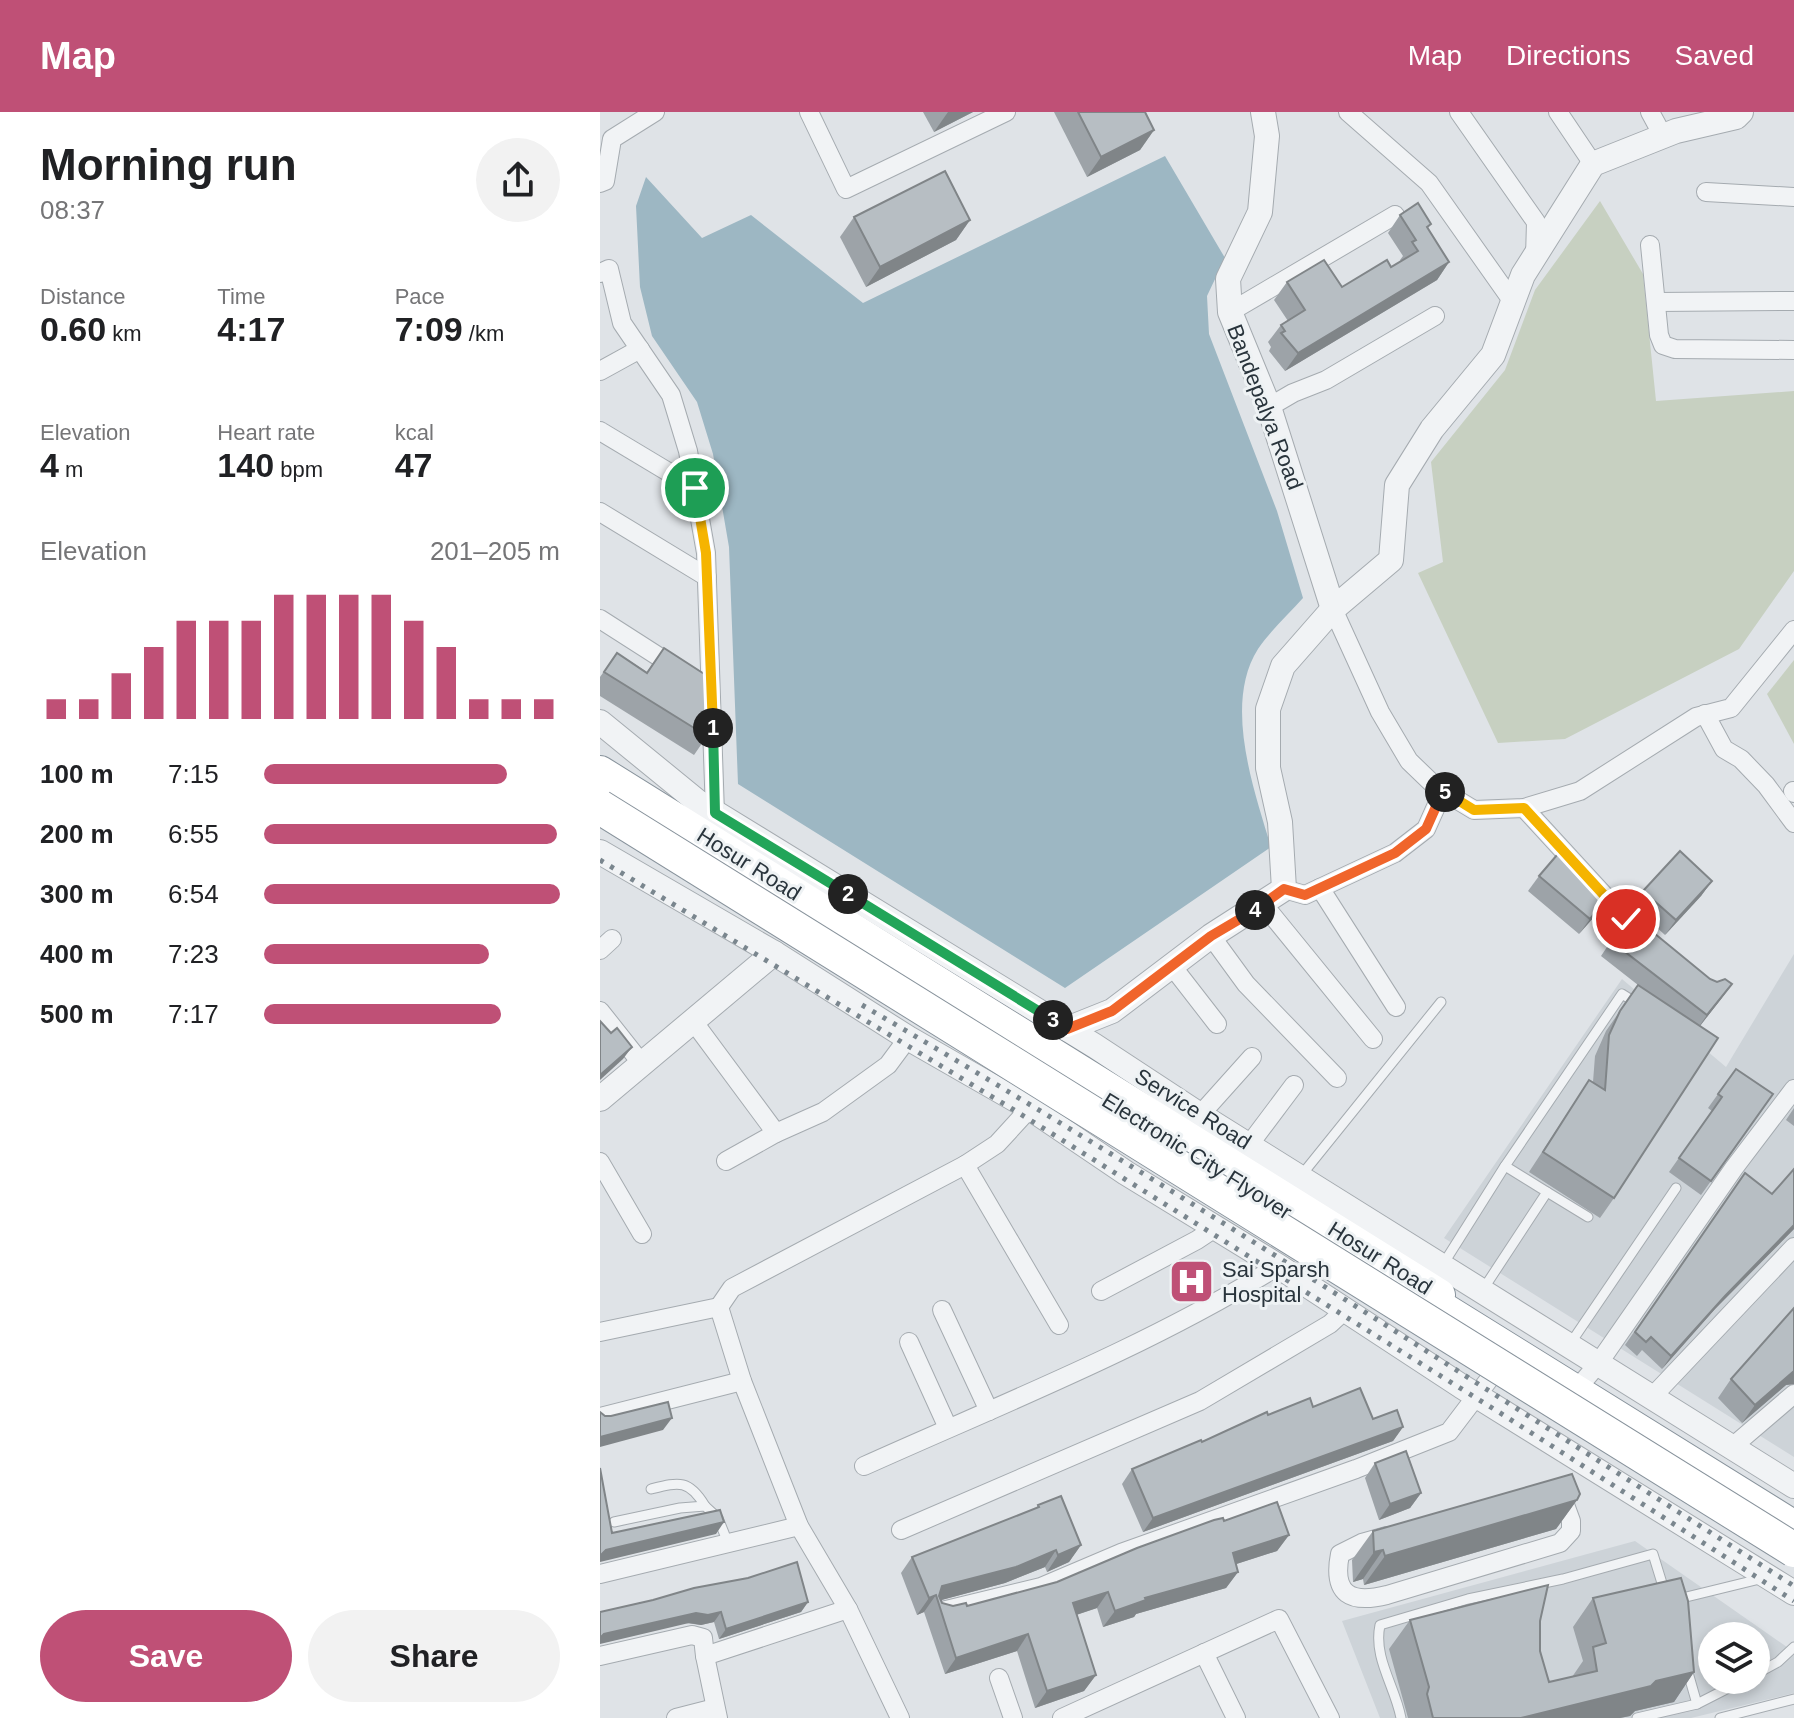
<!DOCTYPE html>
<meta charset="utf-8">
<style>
:root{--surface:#fff;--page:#f2f2f2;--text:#202124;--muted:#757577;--accent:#bf5076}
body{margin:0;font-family:Helvetica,sans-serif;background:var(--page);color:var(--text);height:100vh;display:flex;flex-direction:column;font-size:30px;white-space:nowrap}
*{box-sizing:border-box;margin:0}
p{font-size:26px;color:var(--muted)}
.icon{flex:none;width:44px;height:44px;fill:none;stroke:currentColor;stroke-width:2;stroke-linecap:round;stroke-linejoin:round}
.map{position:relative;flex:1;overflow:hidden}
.sheet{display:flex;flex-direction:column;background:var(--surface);width:600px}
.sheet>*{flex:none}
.buttons{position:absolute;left:1098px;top:1510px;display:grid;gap:16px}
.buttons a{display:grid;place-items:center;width:72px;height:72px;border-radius:50%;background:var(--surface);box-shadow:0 4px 12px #0003;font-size:40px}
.pin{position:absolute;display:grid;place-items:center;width:68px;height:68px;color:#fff;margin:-34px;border:4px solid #fff;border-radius:50%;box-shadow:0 2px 8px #0007}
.km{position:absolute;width:40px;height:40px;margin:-20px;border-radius:50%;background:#222;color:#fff;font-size:22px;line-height:40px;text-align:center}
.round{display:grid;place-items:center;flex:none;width:84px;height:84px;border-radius:42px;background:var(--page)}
.summary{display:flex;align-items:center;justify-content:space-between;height:136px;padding:0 40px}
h1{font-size:44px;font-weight:700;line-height:60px}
.stats{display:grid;grid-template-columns:repeat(3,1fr);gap:12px;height:136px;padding:8px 40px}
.stats div{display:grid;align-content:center}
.stats b{font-size:34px;font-weight:700}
.stats small{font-size:22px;font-weight:400}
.stats p{font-size:22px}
.chart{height:224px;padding:16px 40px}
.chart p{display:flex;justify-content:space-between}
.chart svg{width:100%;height:144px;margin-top:8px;stroke:var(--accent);stroke-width:6}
.primary-button{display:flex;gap:16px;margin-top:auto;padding:16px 40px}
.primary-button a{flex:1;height:92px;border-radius:48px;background:var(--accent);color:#fff;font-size:32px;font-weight:700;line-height:92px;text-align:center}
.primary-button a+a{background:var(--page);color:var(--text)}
ul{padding:0 40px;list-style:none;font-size:26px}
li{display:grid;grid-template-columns:128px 96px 1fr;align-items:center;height:60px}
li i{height:20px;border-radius:10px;background:var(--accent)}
header{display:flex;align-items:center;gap:48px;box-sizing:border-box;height:112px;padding:0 40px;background:var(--accent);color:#fff}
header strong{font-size:38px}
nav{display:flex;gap:44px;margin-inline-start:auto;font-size:28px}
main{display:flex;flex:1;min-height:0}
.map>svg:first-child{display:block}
.built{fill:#cdd3d8;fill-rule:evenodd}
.green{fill:#c7d0c1}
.water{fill:#9db7c3}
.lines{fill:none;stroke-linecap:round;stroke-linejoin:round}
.service-casing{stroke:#a5abb0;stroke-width:11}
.minor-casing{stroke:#a5abb0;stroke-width:20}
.tertiary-casing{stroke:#a5abb0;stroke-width:26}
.trunk-casing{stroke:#88939c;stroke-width:34}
.motorway-casing{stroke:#88939c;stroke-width:36}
.service{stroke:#f1f3f5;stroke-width:9}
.minor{stroke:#f1f3f5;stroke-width:18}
.tertiary{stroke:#f1f3f5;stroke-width:24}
.trunk{stroke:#fff;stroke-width:32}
.motorway{stroke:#fff;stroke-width:34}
.rail{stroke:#7a868e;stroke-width:5;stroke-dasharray:4 8;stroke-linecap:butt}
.motorway-bridge-casing{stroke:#88939c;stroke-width:36;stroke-linecap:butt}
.motorway-bridge{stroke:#fff;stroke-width:34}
.wall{fill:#9da3a8}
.shaded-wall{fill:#808588}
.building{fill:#b7bec3;stroke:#808588;stroke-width:2}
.split-1-casing{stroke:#fff;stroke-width:16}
.split-2-casing{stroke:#fff;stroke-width:16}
.split-3-casing{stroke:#fff;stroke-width:16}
.split-4-casing{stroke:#fff;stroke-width:16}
.split-5-casing{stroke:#fff;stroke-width:16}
.split-6-casing{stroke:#fff;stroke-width:16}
.split-1{stroke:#f5b400;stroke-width:10}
.split-2{stroke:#22a559;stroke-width:10}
.split-3{stroke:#22a559;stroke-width:10}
.split-4{stroke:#f0652b;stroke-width:10}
.split-5{stroke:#f0652b;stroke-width:10}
.split-6{stroke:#f5b400;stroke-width:10}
.labels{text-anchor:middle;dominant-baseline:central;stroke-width:6;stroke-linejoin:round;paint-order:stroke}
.street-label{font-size:22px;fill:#29343c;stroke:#eef2f4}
.poi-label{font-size:22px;fill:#29343c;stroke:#eef2f4;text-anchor:start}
</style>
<header>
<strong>Map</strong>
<nav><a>Map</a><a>Directions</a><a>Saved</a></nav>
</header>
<main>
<section class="sheet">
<div class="summary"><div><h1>Morning run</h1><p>08:37</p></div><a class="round"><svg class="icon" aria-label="share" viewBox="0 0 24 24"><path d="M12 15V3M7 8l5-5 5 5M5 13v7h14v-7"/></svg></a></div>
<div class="stats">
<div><p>Distance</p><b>0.60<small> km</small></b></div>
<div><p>Time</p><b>4:17</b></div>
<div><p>Pace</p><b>7:09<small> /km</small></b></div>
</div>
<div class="stats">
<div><p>Elevation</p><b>4<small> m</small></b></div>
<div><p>Heart rate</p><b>140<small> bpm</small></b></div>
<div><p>kcal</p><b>47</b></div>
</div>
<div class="chart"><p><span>Elevation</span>201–205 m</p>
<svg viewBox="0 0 160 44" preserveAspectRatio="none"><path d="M5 44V38M15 44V38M25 44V30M35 44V22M45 44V14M55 44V14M65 44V14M75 44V6M85 44V6M95 44V6M105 44V6M115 44V14M125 44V22M135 44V38M145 44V38M155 44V38"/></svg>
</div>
<ul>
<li><b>100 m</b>7:15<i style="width:82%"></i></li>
<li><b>200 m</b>6:55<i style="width:99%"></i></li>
<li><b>300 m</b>6:54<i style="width:100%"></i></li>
<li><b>400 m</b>7:23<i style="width:76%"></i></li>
<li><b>500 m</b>7:17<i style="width:80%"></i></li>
</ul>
<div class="primary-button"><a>Save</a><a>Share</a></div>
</section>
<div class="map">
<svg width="1194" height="1606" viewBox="0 0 1194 1606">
<rect width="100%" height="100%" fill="#dfe3e7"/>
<g class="built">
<polygon points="1194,842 1194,1345 844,1126 1022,867 1126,955"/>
<path d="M1035 1429 1194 1540V1581L1091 1606H780L742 1509ZM1112 1524H1156V1568H1112Z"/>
</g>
<g class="green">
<polygon points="1000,89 1043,162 1056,289 1194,279 1194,459 1139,537 965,627 898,631 818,461 843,450 831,350 905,258 935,178"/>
<polygon points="1194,548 1194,632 1167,582"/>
</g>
<path class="water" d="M565 44 625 146 607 184 609 222 677 399 703 486C689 502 670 519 658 537 623 592 654 678 671 735L465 876 138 672 129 435 113 342 97 290 52 224 40 175 36 94 46 65 102 126 151 103 263 191Z"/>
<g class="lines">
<defs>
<g id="service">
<polyline points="700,1065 841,890"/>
<polyline points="947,1080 988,1105"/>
<polyline points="842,1154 905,1054 1022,882 1038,892"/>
<polyline points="882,1179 947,1080 905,1054"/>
<polyline points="970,1232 1076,1076"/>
<path d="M51 1377C79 1370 89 1367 105 1394"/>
<polyline points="14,1410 80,1396 105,1394 118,1406 128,1431"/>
<polyline points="1078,1487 1164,1466"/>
<polyline points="1087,1557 1097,1592"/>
<polyline points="1156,1562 1178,1550 1194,1535"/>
<path d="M801 1606C795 1574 773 1546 780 1513L868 1487 963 1467 1053 1442 1065 1481"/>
<polyline points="1037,1606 1097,1592 1144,1568"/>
<polyline points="1120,1606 1194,1587"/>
</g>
<g id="minor">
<polyline points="209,0 246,77 406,0"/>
<polyline points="748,0 829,71 913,190"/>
<polyline points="859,0 936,110 935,145"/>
<polyline points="958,0 993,52"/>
<polyline points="1050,0 1063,24"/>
<polyline points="0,71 5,69 12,27 55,0"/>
<polyline points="1106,80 1194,85"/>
<polyline points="1050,133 1059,223 1063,233 1075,237 1194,238"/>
<polyline points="0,161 9,157 22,211 71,283 88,339 106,441 115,701"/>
<polyline points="1056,190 1194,189"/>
<polyline points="630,200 795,103"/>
<polyline points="0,259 40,237"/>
<polyline points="669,295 693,281 726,268 835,204"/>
<polyline points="0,319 95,376"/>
<polyline points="0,400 107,465"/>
<polyline points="733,497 780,600 809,649 836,675 874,698 924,696 980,679 1096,605 1131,596 1194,518"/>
<polyline points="0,507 78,557"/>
<polyline points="1105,602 1124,637 1141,647 1166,673 1194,711"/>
<polyline points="1193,679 1194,681"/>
<polyline points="924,696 1026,807 1046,824"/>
<polyline points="720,776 796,895"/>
<polyline points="684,777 705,783 795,741 826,717 843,679"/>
<polyline points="663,792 773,927"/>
<polyline points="611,824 646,872 737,966"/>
<polyline points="0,838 12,827"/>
<polyline points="572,854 617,912"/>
<polyline points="0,899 42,952"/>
<polyline points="93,909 176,1021 223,1000 288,953 308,926"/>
<polyline points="600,1003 652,945"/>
<polyline points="649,1033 694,973"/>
<polyline points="126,1049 176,1021"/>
<polyline points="0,1050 42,1122"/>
<polyline points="365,1053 459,1213"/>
<polyline points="501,1179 597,1128 615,1116"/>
<polyline points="342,1198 389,1299"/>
<polyline points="0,1220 119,1195"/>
<polyline points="309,1230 348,1316"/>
<polyline points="981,1272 998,1252 1134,1056 1194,977"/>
<polyline points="1052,1285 1194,1135"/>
<polyline points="0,1305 142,1269"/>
<polyline points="1131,1336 1194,1282"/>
<path d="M264 1354C404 1291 547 1235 678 1154"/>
<polyline points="301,1418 600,1289 730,1212 745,1198"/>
<path d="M787 1424 762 1431 740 1442C732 1483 751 1492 787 1483L960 1431 971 1419V1409L960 1379"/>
<polyline points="0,1462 199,1414"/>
<polyline points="248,1497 300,1606"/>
<polyline points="342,1499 441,1475 521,1441 756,1357 849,1320 890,1266"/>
<polyline points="604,1541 636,1606"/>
<polyline points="0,1544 92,1523 103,1526 105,1544"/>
<polyline points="399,1566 413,1606"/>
<polyline points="76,1606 115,1596"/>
<polyline points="118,1606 105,1544 248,1497 199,1414 142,1269 119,1195 132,1176 365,1053 397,1032 430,996"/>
<polyline points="462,1606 679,1507 730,1606"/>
</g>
<g id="tertiary">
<polyline points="663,0 667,24 660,100 628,167 630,200 669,295 733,497"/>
<polyline points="0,610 98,690 495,934 600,1003 1194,1374"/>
<polyline points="0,740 174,841 308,926 430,996 526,1061 678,1154 861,1274 1194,1481"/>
<polyline points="467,917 512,899 611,824 684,777 680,710 668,656 668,597 683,554 733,497 791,448 797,373 832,317 893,243 923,163 993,52 1076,19 1136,5 1141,0"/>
<polyline points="0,987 174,841"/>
</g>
<polyline id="trunk" points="0,660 839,1183"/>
<polyline id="motorway" points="808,1176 1194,1416"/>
</defs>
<use href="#service" class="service-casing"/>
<use href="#minor" class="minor-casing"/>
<use href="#tertiary" class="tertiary-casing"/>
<use href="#trunk" class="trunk-casing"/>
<use href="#motorway" class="motorway-casing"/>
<use href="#service" class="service"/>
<use href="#minor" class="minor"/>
<use href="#tertiary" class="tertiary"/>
<use href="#trunk" class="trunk"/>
<use href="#motorway" class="motorway"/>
<g class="rail">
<polyline points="0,748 414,998 905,1304 1194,1489"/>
<path d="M262 893C578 1077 886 1277 1194 1474"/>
</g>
<defs>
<polyline id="motorway-bridge" points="0,695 1194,1438"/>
</defs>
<use href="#motorway-bridge" class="motorway-bridge-casing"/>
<use href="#motorway-bridge" class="motorway-bridge"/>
</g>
<g class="wall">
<polygon points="323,0 373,0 334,20"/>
<polygon points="454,0 545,0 554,18 540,38 487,65"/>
<polygon points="800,103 831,112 828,116 849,150 837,168 685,259 669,239 671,235 668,230 681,213 688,209 674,188 687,170 742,175 791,155 801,149 800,148 803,144 788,121"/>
<polygon points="254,105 370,108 356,128 266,175 240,125"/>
<polygon points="64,536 114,614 94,643 0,584 0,565 17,541 47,560"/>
<polygon points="939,764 1001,797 979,822 928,779"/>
<polygon points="1112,769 1101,784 1065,823 1033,794 1043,779"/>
<polygon points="1011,829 1117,870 1132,872 1100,914 1014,1086 1000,1106 929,1060 989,968 993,970 995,944 1006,919 1038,873 1001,844"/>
<polygon points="1136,957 1173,982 1101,1083 1069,1060 1112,999 1108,996"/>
<polygon points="1194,996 1194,1014 1186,1008"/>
<polygon points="1194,1057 1194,1117 1115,1197 1062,1257 1042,1238 1037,1244 1025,1233 1145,1061 1172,1082"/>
<polygon points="1194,1196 1194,1272 1186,1273 1142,1311 1118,1286 1131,1267"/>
<polygon points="713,1295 803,1315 793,1329 543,1420 522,1372 532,1357 668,1303"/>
<polygon points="775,1351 821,1381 810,1396 779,1408 765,1366"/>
<polygon points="977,1388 956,1417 764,1473 763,1467 753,1470 752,1448 773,1419"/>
<polygon points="438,1393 481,1433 469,1450 447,1460 445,1455 405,1471 341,1488 342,1491 353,1494 367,1494 457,1470 624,1409 689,1423 677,1439 636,1452 638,1460 626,1476 536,1502 534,1505 503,1515 497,1496 476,1503 496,1563 484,1579 435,1596 417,1539 345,1562 324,1500 317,1503 301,1461 312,1445 436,1397"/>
<polygon points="993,1486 1094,1560 1074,1590 1035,1599 1030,1604 1020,1606 808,1606 789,1537 810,1508 940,1509 940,1539 949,1570 972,1565 983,1549 973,1515"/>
<polygon points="208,1490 201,1500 119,1527 114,1510 101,1513 0,1500"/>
</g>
<g class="shaded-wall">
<polygon points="348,0 373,0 334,20"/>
<polygon points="554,18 540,38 487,65 501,45"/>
<polygon points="370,108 356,128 266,175 280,155"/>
<polygon points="849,150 837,168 685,259 698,241"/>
<polygon points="1112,769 1101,784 1065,823 1076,808"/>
<polygon points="1011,782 1001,797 979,822 990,807"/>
<polygon points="1132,872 1121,887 1096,919 1107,903"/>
<polygon points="32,935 23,947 0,968 0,963"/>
<polygon points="1194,1113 1194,1117 1115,1197 1062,1257 1071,1244 1125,1184"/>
<polygon points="1194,1259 1194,1272 1186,1273 1142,1311 1155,1293"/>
<polygon points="72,1306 63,1318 0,1335 0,1325"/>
<polygon points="803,1315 793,1329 543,1420 553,1406"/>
<polygon points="821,1381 810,1396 779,1408 790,1392"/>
<polygon points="977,1388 956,1417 764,1473 785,1444"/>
<polygon points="124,1410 116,1422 0,1450 0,1444 6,1438"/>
<polygon points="689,1423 677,1439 621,1457 633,1441"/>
<polygon points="481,1433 469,1450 447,1460 458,1443"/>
<polygon points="456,1438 445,1455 405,1471 338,1489 336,1483 324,1500 317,1503 329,1486 342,1474"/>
<polygon points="783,1438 763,1467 753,1470 774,1440"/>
<polygon points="638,1460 626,1476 536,1502 534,1505 503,1515 515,1499 545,1486"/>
<polygon points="508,1480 497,1496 461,1508 473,1491"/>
<polygon points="208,1490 201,1500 119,1527 126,1517"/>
<polygon points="121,1500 114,1510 101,1513 89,1511 0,1532 0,1526 4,1522 96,1501"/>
<polygon points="428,1522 417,1539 345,1562 356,1546"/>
<polygon points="1094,1560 1074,1590 1035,1599 1030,1604 1020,1606 921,1606 1056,1569"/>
<polygon points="496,1563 484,1579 435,1596 447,1579"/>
</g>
<g class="building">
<polygon points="478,0 545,0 554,18 501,45"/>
<polygon points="345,59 370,108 280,155 254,105"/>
<polygon points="818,91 831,112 827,115 849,150 698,241 681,221 685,219 681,213 705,198 687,170 724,148 742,175 787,148 791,155 818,139 812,130 816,128 800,103"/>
<polygon points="64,536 112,567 114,614 107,624 4,560 17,541 47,561"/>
<polygon points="963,736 989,758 1011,782 990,807 939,764"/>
<polygon points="1080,739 1112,769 1076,808 1043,779"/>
<polygon points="1032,803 1110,867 1117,870 1125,867 1132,872 1107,903 1011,829"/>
<polygon points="1038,873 1118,926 1014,1086 943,1040 989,968 1005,978 1009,923 1020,899"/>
<polygon points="0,909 11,921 17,916 32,935 0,963"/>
<polygon points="1136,957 1173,982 1111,1069 1079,1046 1122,985 1118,982"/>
<polygon points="1194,1057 1194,1113 1125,1184 1071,1244 1051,1225 1046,1230 1035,1220 1145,1061 1172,1082"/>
<polygon points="1194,1196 1194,1259 1155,1293 1131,1267"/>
<polygon points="760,1276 773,1307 797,1298 803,1315 553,1406 532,1357 601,1328 602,1330 667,1300 668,1303 710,1286 713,1295"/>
<polygon points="68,1290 72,1306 0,1325 0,1300 5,1304 11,1304"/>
<polygon points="806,1339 821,1381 790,1392 775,1351"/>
<polygon points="0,1356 12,1421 120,1398 124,1410 6,1438 0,1444"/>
<polygon points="972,1362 980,1382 977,1388 785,1444 783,1438 774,1440 773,1419"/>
<polygon points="461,1384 481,1433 458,1443 456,1438 416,1455 342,1474 339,1484 342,1491 353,1494 366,1491 367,1494 457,1470 537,1436 614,1408 623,1406 624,1409 677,1390 689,1423 633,1441 638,1460 545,1486 546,1488 515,1499 508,1480 473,1491 496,1563 447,1579 428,1522 356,1546 336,1483 329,1486 312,1445 439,1395 438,1393"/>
<polygon points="197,1450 208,1490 126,1517 121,1500 108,1503 96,1501 4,1522 0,1526 0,1500 53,1488 94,1476 148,1466"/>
<polygon points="1081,1466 1088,1489 1094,1560 1056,1569 1051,1574 921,1606 833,1606 827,1582 829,1575 810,1508 948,1473 940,1509 940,1539 949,1570 997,1559 993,1535 1006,1531 993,1486"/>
</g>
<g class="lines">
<defs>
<polyline id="split-1" points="95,376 106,441 113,616"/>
<polyline id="split-2" points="113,616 115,701 248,782"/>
<polyline id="split-3" points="248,782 453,908"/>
<polyline id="split-4" points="453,908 467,917 512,899 611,824 655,798"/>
<polyline id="split-5" points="655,798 684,777 705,783 795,741 826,717 843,679 845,680"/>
<polyline id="split-6" points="845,680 874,698 924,696 1026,807"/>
</defs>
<use href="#split-1" class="split-1-casing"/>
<use href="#split-2" class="split-2-casing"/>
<use href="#split-3" class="split-3-casing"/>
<use href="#split-4" class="split-4-casing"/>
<use href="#split-5" class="split-5-casing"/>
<use href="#split-6" class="split-6-casing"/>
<use href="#split-1" class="split-1"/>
<use href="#split-2" class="split-2"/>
<use href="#split-3" class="split-3"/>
<use href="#split-4" class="split-4"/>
<use href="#split-5" class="split-5"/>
<use href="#split-6" class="split-6"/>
</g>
<defs>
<symbol id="hospital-square" viewBox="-11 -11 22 22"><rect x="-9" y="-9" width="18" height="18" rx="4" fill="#bf5076" stroke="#eef2f4"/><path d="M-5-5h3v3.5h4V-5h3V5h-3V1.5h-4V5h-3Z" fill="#fff"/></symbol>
</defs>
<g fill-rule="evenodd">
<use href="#hospital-square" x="566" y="1144" width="51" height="51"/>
</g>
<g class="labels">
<g class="street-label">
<text transform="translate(665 295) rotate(69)">Bandepalya Road</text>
<text transform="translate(149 752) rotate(32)">Hosur Road</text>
<text transform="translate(593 997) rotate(32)">Service Road</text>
<text transform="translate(597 1044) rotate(32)">Electronic City Flyover</text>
<text transform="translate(780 1146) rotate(32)">Hosur Road</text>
</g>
<g class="poi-label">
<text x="622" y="1157">Sai Sparsh<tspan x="622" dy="25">Hospital</tspan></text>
</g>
</g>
</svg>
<div class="buttons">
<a><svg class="icon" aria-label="layers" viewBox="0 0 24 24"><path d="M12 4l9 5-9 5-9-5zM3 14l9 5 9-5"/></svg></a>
</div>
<div class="pin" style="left:95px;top:376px;background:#1e9e55"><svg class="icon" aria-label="arrive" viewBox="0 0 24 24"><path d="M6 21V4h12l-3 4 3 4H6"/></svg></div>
<div class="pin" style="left:1026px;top:807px;background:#d93025"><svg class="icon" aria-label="check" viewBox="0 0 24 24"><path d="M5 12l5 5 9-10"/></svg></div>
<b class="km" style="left:113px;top:616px">1</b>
<b class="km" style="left:248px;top:782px">2</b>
<b class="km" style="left:453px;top:908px">3</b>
<b class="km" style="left:655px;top:798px">4</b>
<b class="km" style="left:845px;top:680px">5</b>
</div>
</main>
